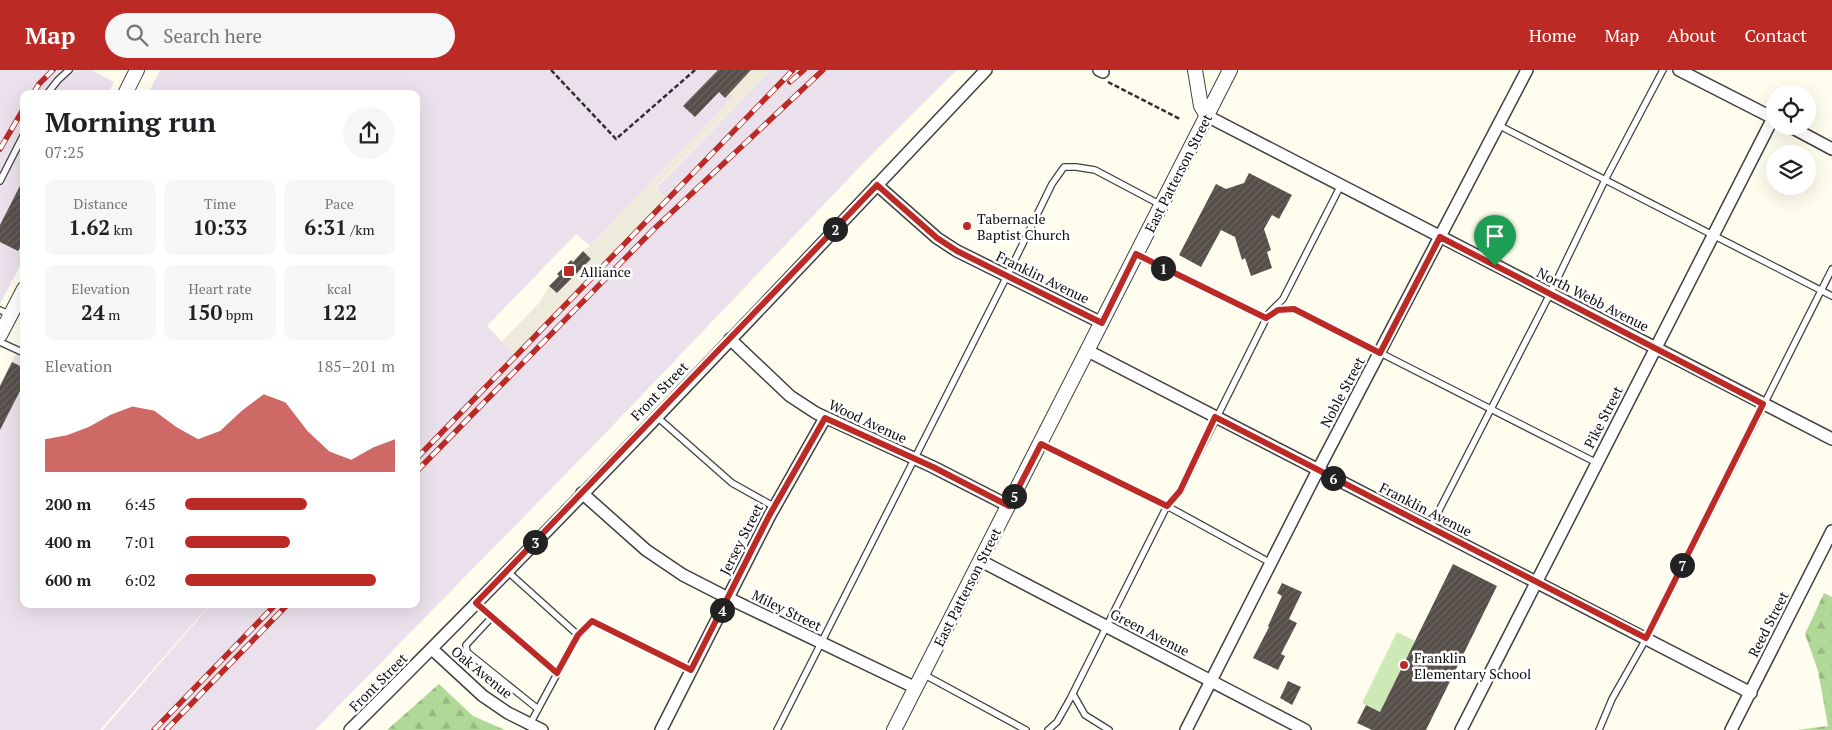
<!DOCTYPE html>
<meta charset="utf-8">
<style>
:root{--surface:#fff;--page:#f6f6f6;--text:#202124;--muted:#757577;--accent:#bc2a26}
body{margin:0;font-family:"PT Serif",serif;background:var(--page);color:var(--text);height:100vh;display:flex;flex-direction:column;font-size:19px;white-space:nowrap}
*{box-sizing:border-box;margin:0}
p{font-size:16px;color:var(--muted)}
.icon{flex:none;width:28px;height:28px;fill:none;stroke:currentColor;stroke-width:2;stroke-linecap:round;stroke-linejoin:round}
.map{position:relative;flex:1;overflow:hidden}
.side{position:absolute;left:20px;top:20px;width:400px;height:518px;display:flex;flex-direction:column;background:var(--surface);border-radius:10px;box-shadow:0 5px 20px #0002}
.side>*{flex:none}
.tools{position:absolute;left:1766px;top:15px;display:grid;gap:10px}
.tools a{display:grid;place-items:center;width:50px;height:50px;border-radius:50%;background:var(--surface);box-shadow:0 5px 20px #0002;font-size:25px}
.pin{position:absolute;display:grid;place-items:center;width:42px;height:42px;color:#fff;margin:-51px -21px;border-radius:50% 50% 50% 0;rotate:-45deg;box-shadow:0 0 5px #0007}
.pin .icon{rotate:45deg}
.km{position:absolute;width:25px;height:25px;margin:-12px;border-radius:50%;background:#222;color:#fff;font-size:14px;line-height:25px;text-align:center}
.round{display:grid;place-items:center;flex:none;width:52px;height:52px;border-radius:26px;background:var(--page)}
.headline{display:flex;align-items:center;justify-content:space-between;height:85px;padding:0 25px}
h1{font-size:28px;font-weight:600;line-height:38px}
.stats{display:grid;grid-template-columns:repeat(3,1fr);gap:8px;height:85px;padding:5px 25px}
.stats div{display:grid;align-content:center;border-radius:10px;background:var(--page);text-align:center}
.stats b{font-size:21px;font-weight:600}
.stats small{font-size:14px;font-weight:400}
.stats p{font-size:14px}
.chart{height:140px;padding:10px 25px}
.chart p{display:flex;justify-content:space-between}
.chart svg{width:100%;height:90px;margin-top:5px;fill:var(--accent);opacity:.7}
ul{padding:0 25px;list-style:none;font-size:16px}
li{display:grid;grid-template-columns:80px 60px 1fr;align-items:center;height:38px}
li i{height:12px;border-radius:6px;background:var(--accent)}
header{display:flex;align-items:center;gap:30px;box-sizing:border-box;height:70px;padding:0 25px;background:var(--accent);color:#fff}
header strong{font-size:24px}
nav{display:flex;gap:28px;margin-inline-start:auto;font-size:18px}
.search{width:350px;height:45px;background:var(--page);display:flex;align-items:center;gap:12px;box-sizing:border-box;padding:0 18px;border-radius:28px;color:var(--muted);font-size:19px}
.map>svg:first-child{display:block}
.industrial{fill:#ebe1ec}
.grass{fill:#cde9b7}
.forest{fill:url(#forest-firs)}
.plaza{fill:#eeebdd}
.building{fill:url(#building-hatch)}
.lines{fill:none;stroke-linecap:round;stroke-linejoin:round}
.service-casing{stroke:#404040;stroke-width:8}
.minor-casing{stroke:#404040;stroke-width:14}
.tertiary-casing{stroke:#404040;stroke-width:16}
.path{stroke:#2f2f2f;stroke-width:2.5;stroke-dasharray:5 2.5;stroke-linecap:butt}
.service{stroke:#fff;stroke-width:5.5}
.minor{stroke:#fff;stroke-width:11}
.tertiary{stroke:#fff;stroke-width:14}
.rail-casing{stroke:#bc2a26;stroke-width:5.5}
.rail{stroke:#fff;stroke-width:4;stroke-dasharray:11;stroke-linecap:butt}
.route-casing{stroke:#fff;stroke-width:10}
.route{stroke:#bc2a26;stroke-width:6}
.poi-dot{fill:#bc2a26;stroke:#fff;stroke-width:2}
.labels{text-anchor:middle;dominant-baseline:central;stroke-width:5;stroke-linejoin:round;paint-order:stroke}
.street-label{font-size:14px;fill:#0d0d0d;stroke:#fff}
.poi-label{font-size:14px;fill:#0d0d0d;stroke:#fff;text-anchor:start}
</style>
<header>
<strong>Map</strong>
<div class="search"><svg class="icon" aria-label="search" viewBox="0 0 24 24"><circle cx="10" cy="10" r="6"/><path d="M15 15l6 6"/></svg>Search here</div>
<nav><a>Home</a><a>Map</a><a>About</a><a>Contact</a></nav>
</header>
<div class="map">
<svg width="1832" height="660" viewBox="0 0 1832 660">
<defs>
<pattern id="forest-firs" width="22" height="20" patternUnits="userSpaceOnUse" patternTransform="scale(1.25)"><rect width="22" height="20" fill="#b0d997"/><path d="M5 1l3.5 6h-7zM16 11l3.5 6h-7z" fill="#96b981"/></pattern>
<pattern id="building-hatch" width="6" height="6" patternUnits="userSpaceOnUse" patternTransform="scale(1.25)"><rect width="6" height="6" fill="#564f49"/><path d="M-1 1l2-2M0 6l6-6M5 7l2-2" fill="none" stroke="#69645f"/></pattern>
</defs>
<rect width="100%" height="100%" fill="#fffded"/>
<g class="industrial">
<polygon points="0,0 92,0 114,12 108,24 24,24 24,188 0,234"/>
<polygon points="160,0 754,0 747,5 730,22 734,26 590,176 576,164 487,256 514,284 666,128 656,118 771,0 957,0 875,81 597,372 315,660 103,660 211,534 416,534 416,24 148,24"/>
<polygon points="24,269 24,534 210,534 100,660 0,660 0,315"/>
</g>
<polygon class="grass" points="1397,562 1415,571 1380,642 1362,633"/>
<g class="forest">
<polygon points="1824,523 1832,527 1832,660 1797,660 1828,656 1818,601 1805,564"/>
<polygon points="439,614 473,646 505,660 387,660"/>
</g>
<polygon class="plaza" points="754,0 771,0 656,117 666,128 514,284 502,271 539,233 549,216 557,223 590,189 583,181 590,176 734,26 730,22 747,5"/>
<g class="building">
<polygon points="718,0 751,0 725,28 719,22 695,47 683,36"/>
<polygon points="1249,103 1292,125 1279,149 1272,145 1264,159 1271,180 1267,182 1272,198 1251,206 1245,188 1242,190 1235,167 1221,160 1201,197 1179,185 1216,114 1226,119 1244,113"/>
<polygon points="24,108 24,171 18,181 0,172 0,155"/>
<polygon points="583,181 591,189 557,223 549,216 559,206 557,204 571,190 573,192"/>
<polygon points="12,292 24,298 24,313 0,360 0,316"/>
<polygon points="1453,494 1497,516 1426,660 1372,660 1357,653 1366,635 1380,642"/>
<polygon points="1282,513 1302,522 1289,549 1297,553 1281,584 1285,586 1278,600 1253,588 1269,557 1268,556 1282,526 1277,523"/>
<polygon points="1288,611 1301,617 1292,635 1280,628"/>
</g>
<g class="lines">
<defs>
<g id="service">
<polyline points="47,24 58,10 69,0"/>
<polyline points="1498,55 1832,226"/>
<polyline points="0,111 24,64"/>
<polyline points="1136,185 1266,248 1278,240 1294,239 1597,393"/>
<polyline points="0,240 10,245"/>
<polyline points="0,272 24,283"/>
<polyline points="656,346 732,413 775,437"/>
<polyline points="1041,374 1167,436 1271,493"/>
<polyline points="1430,458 1550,224 1605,110 1663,0"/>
<polyline points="507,501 578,565 592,551 691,600"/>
<polyline points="476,533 557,603"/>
<polyline points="492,547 466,575 467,582 538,639"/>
<polyline points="923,604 1026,660"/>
<polyline points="1073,624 1085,645 1109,660"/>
<polyline points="530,654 578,565"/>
<polyline points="777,660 1007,206 1052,114 1064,97 1076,97 1095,100 1161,135"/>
<polyline points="1048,660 1057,652 1070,629 1167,436 1180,421 1269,243 1283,229 1341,115"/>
<polyline points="1599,660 1612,629 1646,569 1832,199"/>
</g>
<g id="minor">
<polyline points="1099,0 1103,2"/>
<polyline points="1679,0 1775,49"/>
<polyline points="1207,46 1832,369"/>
<polyline points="1789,56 1832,79"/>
<polyline points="877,115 937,168 957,181 1102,253"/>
<polyline points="730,269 790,326 816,343 933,397 1009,436"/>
<polyline points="1088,281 1751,623"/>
<polyline points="582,423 646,480 683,505 728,528 916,618"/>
<polyline points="981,491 1305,660"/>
<polyline points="432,579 483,626 508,643 542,660"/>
<path d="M350 660C567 445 776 222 986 0"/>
<polyline points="661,660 769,447 825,348"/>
<polyline points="1186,660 1318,400 1527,0"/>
<polyline points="1461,660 1773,48"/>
<polyline points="1731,660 1832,461"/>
</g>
<g id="tertiary">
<polyline points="1195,0 1201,36 1207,46"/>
<polyline points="125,24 137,0"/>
<polyline points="0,265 24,219"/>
<polyline points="894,660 1230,0"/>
</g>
</defs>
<use href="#service" class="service-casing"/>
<use href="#minor" class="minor-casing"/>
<use href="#tertiary" class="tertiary-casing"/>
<g class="path">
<polyline points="551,0 616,69 695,0"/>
<polyline points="1108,12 1180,49"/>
</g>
<use href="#service" class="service"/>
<use href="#minor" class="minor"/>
<use href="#tertiary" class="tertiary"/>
<defs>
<g id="rail">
<polyline points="790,12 804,0"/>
<polyline points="33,24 39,14 53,0"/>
<polyline points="0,79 24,38"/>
<polyline points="416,389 793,0"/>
<polyline points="416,402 654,159 823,0"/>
<polyline points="154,660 276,534"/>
<polyline points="166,660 288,534"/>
</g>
</defs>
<use href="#rail" class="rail-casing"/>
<use href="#rail" class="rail"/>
</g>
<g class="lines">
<defs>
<polygon id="route" points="877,115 937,168 957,181 1102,253 1136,184 1266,248 1278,240 1294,239 1380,283 1440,167 1763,334 1646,568 1215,347 1180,421 1167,436 1041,374 1009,436 933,397 825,348 769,446 691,600 592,551 578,565 557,603 476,533"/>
</defs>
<use href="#route" class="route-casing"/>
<use href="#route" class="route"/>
</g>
<g class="poi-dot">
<circle cx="967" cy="156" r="5"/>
<rect x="563" y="195" width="12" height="12" rx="2.5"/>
<circle cx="1404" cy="595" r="5"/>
</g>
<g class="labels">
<g class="street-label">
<text transform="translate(1178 103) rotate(-63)">East Patterson Street</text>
<text transform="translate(1043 207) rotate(26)">Franklin Avenue</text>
<text transform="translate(1593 229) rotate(27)">North Webb Avenue</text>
<text transform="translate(659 321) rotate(-46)">Front Street</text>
<text transform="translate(1342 322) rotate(-62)">Noble Street</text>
<text transform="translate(1603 347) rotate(-63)">Pike Street</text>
<text transform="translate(868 351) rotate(25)">Wood Avenue</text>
<text transform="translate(1426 439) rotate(27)">Franklin Avenue</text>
<text transform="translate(741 469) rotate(-63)">Jersey Street</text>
<text transform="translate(967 517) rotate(-63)">East Patterson Street</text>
<text transform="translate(787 540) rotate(26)">Miley Street</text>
<text transform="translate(1768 554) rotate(-63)">Reed Street</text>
<text transform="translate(1150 562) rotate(27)">Green Avenue</text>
<text transform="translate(482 602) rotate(39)">Oak Avenue</text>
<text transform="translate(378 612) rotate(-45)">Front Street</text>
</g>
<g class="poi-label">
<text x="977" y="148">Tabernacle<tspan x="977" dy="16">Baptist Church</tspan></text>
<text x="580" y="201">Alliance</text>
<text x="1414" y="587">Franklin<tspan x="1414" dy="16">Elementary School</tspan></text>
</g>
</g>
</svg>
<div class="tools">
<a><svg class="icon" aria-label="locate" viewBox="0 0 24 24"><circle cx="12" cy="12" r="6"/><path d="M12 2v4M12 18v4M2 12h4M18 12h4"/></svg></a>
<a><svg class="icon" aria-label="layers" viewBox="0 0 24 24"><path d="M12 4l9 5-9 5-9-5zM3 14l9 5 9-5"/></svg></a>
</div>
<div class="pin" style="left:1495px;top:196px;background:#1e9e55"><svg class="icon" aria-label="arrive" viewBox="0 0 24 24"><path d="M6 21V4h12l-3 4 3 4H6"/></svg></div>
<b class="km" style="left:1163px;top:198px">1</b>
<b class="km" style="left:835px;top:159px">2</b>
<b class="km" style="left:535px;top:472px">3</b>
<b class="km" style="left:722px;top:540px">4</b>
<b class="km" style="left:1014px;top:426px">5</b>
<b class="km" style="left:1333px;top:408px">6</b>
<b class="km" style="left:1682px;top:495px">7</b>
<section class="side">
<div class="headline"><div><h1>Morning run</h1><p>07:25</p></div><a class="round"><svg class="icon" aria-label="share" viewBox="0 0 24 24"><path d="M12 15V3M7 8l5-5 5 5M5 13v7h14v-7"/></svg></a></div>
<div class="stats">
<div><p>Distance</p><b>1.62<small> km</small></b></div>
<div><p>Time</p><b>10:33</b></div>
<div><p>Pace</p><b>6:31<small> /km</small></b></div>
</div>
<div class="stats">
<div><p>Elevation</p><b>24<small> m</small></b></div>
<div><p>Heart rate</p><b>150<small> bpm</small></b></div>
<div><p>kcal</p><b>122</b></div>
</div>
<div class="chart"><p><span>Elevation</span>185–201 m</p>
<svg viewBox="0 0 160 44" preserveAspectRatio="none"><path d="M0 44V28L10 26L20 22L30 16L40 12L50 14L60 22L70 28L80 24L90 14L100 6L110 10L120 24L130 34L140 38L150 32L160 28V44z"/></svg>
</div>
<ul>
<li><b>200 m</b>6:45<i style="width:58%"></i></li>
<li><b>400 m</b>7:01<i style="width:50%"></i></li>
<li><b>600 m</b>6:02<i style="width:91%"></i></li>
</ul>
</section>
</div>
